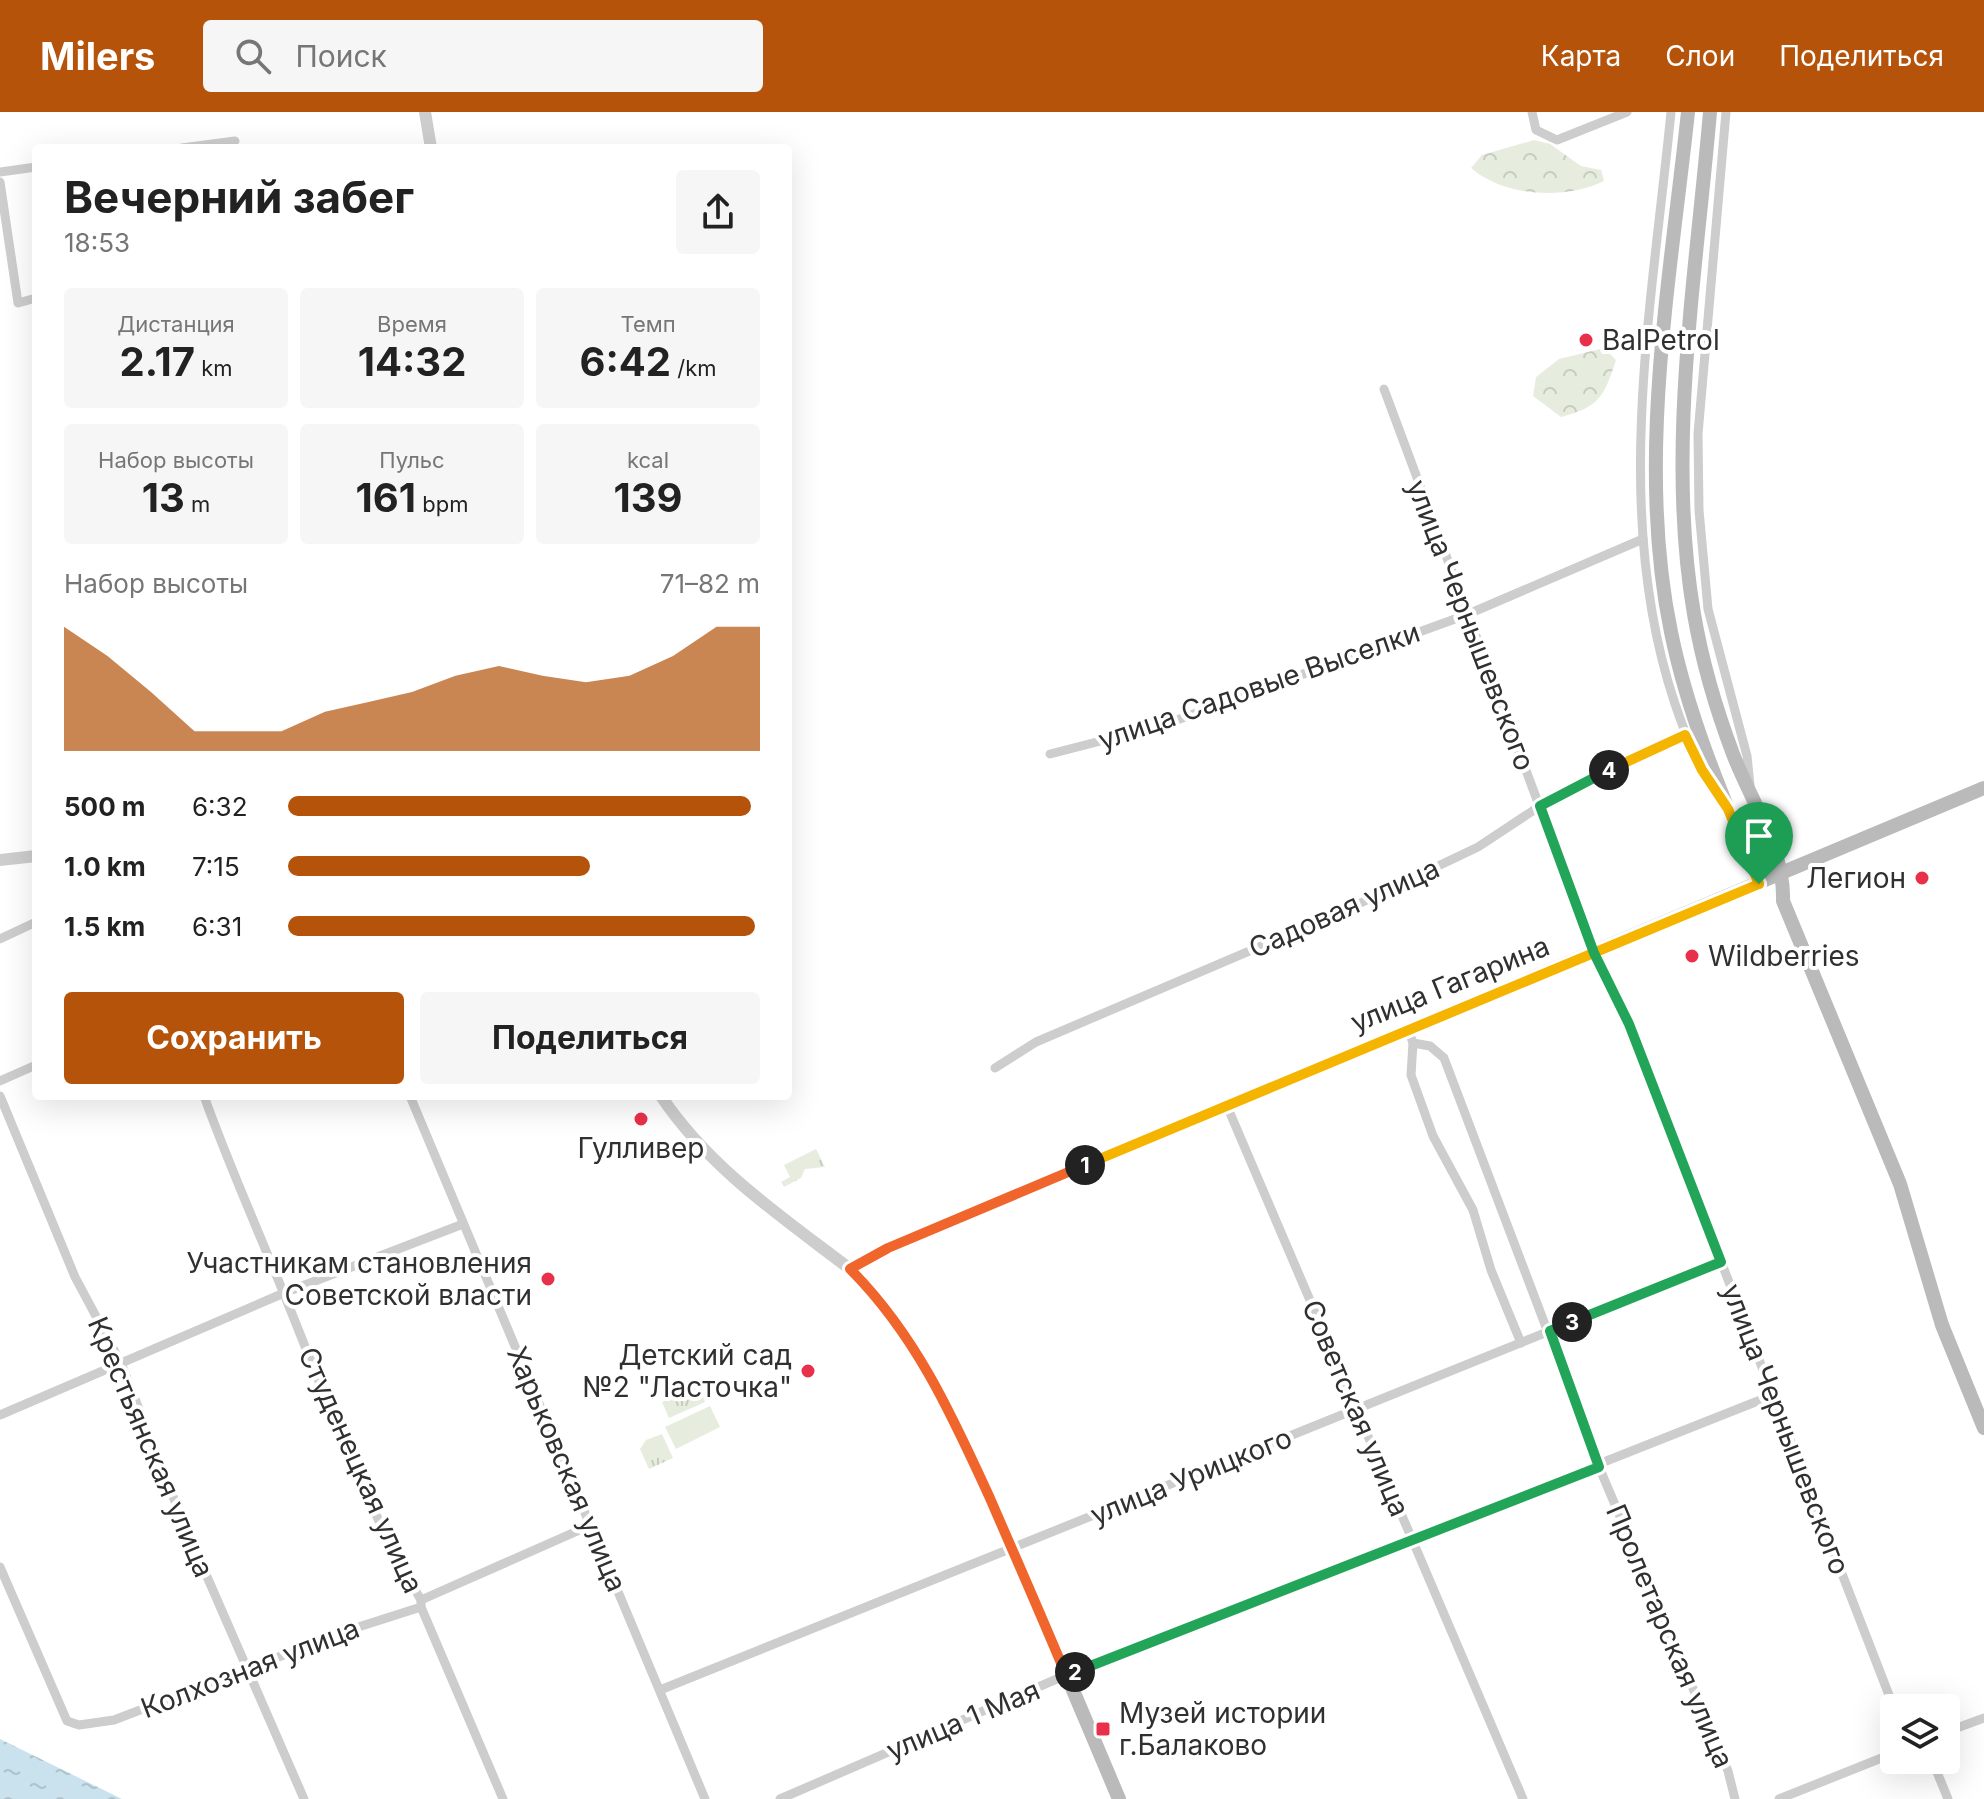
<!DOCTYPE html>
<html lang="ru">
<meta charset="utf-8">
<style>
:root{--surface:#fff;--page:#f6f6f6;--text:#222;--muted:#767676;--accent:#b45309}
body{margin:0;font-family:Inter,sans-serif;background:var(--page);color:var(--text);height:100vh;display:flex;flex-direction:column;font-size:30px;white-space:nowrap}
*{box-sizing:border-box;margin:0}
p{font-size:26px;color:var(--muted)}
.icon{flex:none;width:44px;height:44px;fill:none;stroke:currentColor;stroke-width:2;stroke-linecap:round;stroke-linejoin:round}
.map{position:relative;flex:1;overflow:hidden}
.side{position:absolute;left:32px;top:32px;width:760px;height:956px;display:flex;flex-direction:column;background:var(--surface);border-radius:8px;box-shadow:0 8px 32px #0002}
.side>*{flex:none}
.controls{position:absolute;left:1880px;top:1582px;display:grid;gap:16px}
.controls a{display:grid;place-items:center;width:80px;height:80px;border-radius:8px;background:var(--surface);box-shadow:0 8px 32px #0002;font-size:40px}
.pin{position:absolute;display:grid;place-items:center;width:68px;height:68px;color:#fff;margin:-82px -34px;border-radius:50% 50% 50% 0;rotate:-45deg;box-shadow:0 0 8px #0007}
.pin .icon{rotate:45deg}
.km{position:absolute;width:40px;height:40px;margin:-20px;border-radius:50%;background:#222;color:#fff;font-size:22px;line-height:40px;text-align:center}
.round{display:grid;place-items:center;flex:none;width:84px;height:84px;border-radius:8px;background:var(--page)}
.head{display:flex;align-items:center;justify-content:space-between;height:136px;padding:0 32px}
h1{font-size:44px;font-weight:700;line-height:60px}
.metrics{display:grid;grid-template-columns:repeat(3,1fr);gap:12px;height:136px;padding:8px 32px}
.metrics div{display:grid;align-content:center;border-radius:8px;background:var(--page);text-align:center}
.metrics b{font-size:40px;font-weight:700}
.metrics small{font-size:22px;font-weight:400}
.metrics p{font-size:22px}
.chart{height:224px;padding:16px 32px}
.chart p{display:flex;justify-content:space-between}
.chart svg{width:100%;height:144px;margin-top:8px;fill:var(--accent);opacity:.7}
.action{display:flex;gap:16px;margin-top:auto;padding:16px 32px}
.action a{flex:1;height:92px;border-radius:8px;background:var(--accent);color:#fff;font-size:32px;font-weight:700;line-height:92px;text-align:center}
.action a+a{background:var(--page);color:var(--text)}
ul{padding:0 32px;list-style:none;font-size:26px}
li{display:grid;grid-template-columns:128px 96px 1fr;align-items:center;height:60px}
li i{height:20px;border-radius:10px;background:var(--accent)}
header{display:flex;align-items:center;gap:48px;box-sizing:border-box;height:112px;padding:0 40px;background:var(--accent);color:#fff}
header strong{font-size:38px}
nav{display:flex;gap:44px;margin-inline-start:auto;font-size:28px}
.search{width:560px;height:72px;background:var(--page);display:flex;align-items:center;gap:20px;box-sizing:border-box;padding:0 28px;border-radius:8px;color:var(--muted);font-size:30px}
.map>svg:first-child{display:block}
.grass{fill:url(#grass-tufts)}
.forest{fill:url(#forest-crowns)}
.pitch{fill:#e7edde}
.water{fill:url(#water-ripples)}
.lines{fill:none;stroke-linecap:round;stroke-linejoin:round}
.minor{stroke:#cdcdcd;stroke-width:9}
.tertiary{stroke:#cdcdcd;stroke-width:12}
.secondary{stroke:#bababa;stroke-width:14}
.split-1-casing{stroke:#fff;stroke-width:16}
.split-2-casing{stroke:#fff;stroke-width:16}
.split-3-casing{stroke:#fff;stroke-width:16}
.split-4-casing{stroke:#fff;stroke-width:16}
.split-5-casing{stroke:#fff;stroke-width:16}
.split-1{stroke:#f5b400;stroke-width:10}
.split-2{stroke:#f0652b;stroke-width:10}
.split-3{stroke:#22a559;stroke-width:10}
.split-4{stroke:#22a559;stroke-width:10}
.split-5{stroke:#f5b400;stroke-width:10}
.poi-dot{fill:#e9304b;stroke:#fff;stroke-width:3}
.labels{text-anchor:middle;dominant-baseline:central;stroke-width:8;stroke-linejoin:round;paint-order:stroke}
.poi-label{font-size:28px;fill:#303030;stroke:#fff;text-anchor:start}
.street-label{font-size:28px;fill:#303030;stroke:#fff}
</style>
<header>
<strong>Milers</strong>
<div class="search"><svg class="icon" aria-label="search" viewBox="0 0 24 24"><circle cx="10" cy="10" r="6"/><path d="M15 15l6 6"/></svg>Поиск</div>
<nav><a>Карта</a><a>Слои</a><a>Поделиться</a></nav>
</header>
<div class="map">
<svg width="1984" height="1687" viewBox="0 0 1984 1687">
<defs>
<pattern id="grass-tufts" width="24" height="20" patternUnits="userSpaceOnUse" patternTransform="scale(2)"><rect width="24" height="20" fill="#e7edde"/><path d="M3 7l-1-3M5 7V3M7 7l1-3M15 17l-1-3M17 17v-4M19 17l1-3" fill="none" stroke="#c6ccbf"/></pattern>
<pattern id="forest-crowns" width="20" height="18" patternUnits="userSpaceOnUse" patternTransform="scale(2)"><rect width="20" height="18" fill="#e7edde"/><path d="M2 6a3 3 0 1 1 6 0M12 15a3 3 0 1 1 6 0" fill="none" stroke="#c6ccbf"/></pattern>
<pattern id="water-ripples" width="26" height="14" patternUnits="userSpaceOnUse" patternTransform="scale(2)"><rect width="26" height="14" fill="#cae2ed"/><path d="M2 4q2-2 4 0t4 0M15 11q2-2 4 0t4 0" fill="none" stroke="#aec2cc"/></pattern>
</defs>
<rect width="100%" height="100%" fill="#fff"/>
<g class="grass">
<polygon points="816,1037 825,1055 805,1057 801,1066 784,1075 781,1070 790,1065 784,1053"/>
<polygon points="699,1272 705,1290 669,1306 662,1290"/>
<polygon points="662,1322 673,1346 649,1357 640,1337 646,1328"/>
</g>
<g class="forest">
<path d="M1534 28 1550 32 1581 54 1601 58 1604 69C1566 88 1504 85 1471 56L1482 43Z"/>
<path d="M1604 236 1616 248C1604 284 1600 295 1561 305L1533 284 1536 265 1559 247Z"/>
</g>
<polygon class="pitch" points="710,1294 720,1315 676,1337 665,1315"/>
<polygon class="water" points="0,1627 122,1687 0,1687"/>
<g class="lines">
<g class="minor">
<polyline points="1532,0 1536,18 1557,28 1627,0"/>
<path d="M1671 0C1652 194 1611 402 1675 592 1686 624 1698 657 1718 685"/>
<polyline points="1726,0 1698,322 1699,398 1708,497 1747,644 1750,673"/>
<polyline points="182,36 235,29"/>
<polyline points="0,60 36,55"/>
<polyline points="0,70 18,191 36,186"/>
<polyline points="1384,277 1594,841 1629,912 1894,1596"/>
<polyline points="1050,642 1163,613 1466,503 1643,427"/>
<polyline points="0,827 36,810"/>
<polyline points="1408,917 1413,931 1430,934 1444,946 1599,1355 1728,1659 1735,1687"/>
<polyline points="1413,931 1411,963 1433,1024 1473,1098 1491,1158 1521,1231"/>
<polyline points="995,956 1036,930 1350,796 1478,735 1540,694 1651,636 1685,623"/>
<polyline points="0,969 36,953"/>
<polyline points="0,984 75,1165 121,1251 181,1405 304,1687"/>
<path d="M204 984C228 1051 257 1116 284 1182 326 1285 364 1392 421 1488V1495L503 1687"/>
<polyline points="410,984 705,1687"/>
<polyline points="1227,994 1523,1687"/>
<polyline points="0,1303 284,1181 463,1112"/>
<polyline points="0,1455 67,1609 79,1613 114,1608 349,1518 421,1495"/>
<polyline points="421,1488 591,1413"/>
<polyline points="660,1578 1721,1150"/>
<polyline points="1946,1620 1984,1606"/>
<polyline points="1932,1648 1948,1687"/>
<polyline points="780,1687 1066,1563 1773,1283"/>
<polyline points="1779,1687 1894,1641"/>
</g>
<g class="tertiary">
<polyline points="425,0 431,36"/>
<polyline points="0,748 36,744"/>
<path d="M661 984C709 1056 782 1105 850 1157"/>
</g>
<g class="secondary">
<path d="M1688 0C1670 169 1636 352 1671 520 1689 608 1725 690 1759 772"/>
<path d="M1710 0C1696 164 1666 340 1694 502 1702 549 1716 597 1733 642 1751 689 1785 739 1783 789L1900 1072 1942 1213 1984 1316"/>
<path d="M1119 1687C1080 1595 1042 1503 1001 1412 960 1320 922 1229 850 1157L888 1136 1984 676"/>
</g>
</g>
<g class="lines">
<defs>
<polyline id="split-1" points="1085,1053 1759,772"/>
<path id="split-2" d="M1075 1560 1066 1563C1041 1503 1015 1444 989 1384 951 1301 915 1222 850 1157L888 1136 1085 1053"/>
<polyline id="split-3" points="1075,1560 1599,1355 1550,1219 1572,1210"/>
<polyline id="split-4" points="1572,1210 1721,1150 1629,912 1594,841 1540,694 1609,658"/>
<polyline id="split-5" points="1609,658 1685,623 1702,658 1728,697 1759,772"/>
</defs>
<use href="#split-1" class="split-1-casing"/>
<use href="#split-2" class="split-2-casing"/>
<use href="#split-3" class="split-3-casing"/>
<use href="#split-4" class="split-4-casing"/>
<use href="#split-5" class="split-5-casing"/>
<use href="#split-1" class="split-1"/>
<use href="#split-2" class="split-2"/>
<use href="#split-3" class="split-3"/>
<use href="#split-4" class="split-4"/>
<use href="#split-5" class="split-5"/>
</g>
<g class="poi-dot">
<circle cx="1586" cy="228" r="8"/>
<circle cx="1922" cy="766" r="8"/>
<circle cx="1692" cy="844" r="8"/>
<circle cx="641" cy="1007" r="8"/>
<circle cx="548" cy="1167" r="8"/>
<circle cx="808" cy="1259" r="8"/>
<rect x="1095" y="1609" width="16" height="16" rx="4"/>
</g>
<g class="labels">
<g class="poi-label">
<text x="1602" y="228">BalPetrol</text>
<text x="1906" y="766" text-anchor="end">Легион</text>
<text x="1708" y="844">Wildberries</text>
<text x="641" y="1036" text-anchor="middle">Гулливер</text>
<text x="532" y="1151" text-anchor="end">Участникам становления<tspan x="532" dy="32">Советской власти</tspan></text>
<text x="792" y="1243" text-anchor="end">Детский сад<tspan x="792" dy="32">№2 "Ласточка"</tspan></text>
<text x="1119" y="1601">Музей истории<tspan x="1119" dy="32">г.Балаково</tspan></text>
</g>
<g class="street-label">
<text transform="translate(1471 513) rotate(69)">улица Чернышевского</text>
<text transform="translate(1259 574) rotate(-19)">улица Садовые Выселки</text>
<text transform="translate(1344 796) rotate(-24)">Садовая улица</text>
<text transform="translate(1450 872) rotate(-22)">улица Гагарина</text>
<text transform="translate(1356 1296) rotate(67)">Советская улица</text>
<text transform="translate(1786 1317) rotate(69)">улица Чернышевского</text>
<text transform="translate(151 1335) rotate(67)">Крестьянская улица</text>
<text transform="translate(567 1357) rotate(67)">Харьковская улица</text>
<text transform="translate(361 1358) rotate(66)">Студенецкая улица</text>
<text transform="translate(1191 1364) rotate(-22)">улица Урицкого</text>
<text transform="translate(1670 1524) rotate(67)">Пролетарская улица</text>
<text transform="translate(250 1556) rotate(-21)">Колхозная улица</text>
<text transform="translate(963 1608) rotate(-23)">улица 1 Мая</text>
</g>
</g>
</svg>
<div class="controls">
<a><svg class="icon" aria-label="layers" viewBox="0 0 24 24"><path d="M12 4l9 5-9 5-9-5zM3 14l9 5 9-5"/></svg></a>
</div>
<div class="pin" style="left:1759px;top:772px;background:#1e9e55"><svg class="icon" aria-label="arrive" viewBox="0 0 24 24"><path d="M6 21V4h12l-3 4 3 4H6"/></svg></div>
<b class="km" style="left:1085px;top:1053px">1</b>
<b class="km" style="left:1075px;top:1560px">2</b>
<b class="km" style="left:1572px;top:1210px">3</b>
<b class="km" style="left:1609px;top:658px">4</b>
<section class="side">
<div class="head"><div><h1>Вечерний забег</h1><p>18:53</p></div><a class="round"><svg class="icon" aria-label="share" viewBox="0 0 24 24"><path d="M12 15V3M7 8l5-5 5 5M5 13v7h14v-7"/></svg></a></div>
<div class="metrics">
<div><p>Дистанция</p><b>2.17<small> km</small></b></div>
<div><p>Время</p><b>14:32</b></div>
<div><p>Темп</p><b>6:42<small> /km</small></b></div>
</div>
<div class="metrics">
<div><p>Набор высоты</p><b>13<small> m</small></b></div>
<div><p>Пульс</p><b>161<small> bpm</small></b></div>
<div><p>kcal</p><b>139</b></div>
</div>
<div class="chart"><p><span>Набор высоты</span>71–82 m</p>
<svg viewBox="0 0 160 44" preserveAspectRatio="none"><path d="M0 44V6L10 15L20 26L30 38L40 38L50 38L60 32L70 29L80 26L90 21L100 18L110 21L120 23L130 21L140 15L150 6L160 6V44z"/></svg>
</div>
<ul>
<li><b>500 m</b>6:32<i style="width:98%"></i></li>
<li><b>1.0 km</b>7:15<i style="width:64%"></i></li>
<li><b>1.5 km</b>6:31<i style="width:99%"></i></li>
</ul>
<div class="action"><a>Сохранить</a><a>Поделиться</a></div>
</section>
</div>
